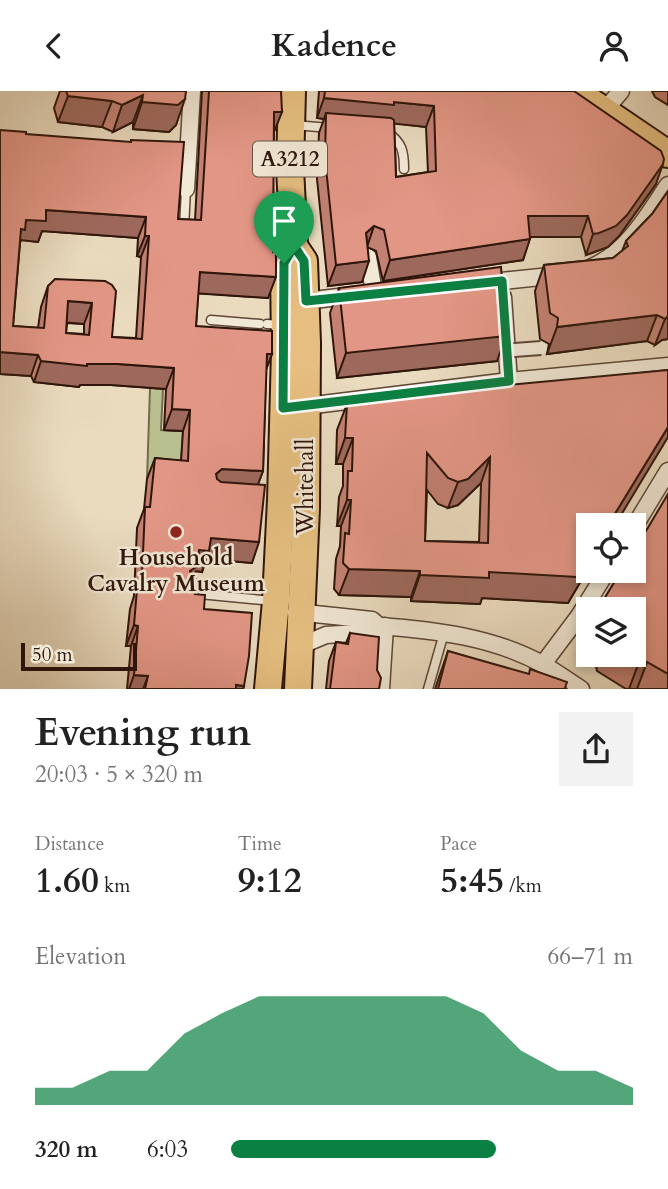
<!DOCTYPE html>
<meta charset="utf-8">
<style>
:root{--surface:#fff;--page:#f2f2f2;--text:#222;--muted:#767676;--accent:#0b8043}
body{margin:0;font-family:Cardo,serif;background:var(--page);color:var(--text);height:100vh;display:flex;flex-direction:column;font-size:26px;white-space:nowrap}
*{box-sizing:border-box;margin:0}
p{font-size:23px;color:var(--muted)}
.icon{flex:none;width:38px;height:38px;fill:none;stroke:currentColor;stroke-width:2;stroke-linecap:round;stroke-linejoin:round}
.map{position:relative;height:598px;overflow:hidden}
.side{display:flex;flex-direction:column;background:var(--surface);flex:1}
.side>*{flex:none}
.controls{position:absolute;left:576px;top:422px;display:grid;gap:14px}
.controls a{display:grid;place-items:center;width:70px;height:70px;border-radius:0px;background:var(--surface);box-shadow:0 4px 10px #0003;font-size:35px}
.scale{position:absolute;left:21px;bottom:18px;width:116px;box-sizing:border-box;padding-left:7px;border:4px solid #2f150a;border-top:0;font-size:19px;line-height:24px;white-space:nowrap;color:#2f150a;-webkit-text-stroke:5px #f1e8d5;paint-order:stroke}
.pin{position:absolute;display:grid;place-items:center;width:60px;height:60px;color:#fff;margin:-72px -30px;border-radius:50% 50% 50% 0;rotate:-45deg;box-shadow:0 0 7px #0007}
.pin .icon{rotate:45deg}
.round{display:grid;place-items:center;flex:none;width:74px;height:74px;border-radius:0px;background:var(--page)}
.overview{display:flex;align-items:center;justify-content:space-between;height:119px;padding:0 35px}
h1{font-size:38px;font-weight:700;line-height:52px}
.figures{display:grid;grid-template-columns:repeat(3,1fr);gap:10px;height:119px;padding:7px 35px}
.figures div{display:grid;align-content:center}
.figures b{font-size:35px;font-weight:700}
.figures small{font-size:19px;font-weight:400}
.figures p{font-size:19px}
.chart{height:196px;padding:14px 35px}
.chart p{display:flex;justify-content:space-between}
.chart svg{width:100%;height:126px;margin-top:7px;fill:var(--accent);opacity:.7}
ul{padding:0 35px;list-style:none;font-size:23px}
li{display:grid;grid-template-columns:112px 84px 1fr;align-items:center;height:52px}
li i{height:18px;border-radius:9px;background:var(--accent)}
header{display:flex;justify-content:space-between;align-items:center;height:91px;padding:0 35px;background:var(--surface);font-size:32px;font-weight:700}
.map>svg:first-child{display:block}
.green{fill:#b9c090;stroke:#746a4d;stroke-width:2}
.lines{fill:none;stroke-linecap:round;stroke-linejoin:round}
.service-casing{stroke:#5e4637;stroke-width:11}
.minor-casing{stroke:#5e4637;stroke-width:19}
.primary-casing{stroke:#2f150a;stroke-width:30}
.service{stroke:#f1e8d5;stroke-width:8}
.minor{stroke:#f1e8d5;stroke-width:16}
.primary{stroke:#e5be80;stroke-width:26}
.pedestrian-bridge-casing{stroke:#5e4637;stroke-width:16;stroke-linecap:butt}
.pedestrian-bridge{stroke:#f1e8d5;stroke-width:12}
.wall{fill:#c28172;stroke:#2f150a;stroke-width:2;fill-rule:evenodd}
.shaded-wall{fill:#9e695d;stroke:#2f150a;stroke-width:2}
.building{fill:#e29685;stroke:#2f150a;stroke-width:2;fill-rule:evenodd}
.route-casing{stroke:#fff;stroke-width:14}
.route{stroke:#0b8043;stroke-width:9}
.poi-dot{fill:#8f2418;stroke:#f1e8d5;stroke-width:2.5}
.labels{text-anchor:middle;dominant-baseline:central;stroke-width:5;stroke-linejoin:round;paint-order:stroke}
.shield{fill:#f1e8d5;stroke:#695447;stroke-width:2}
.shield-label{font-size:21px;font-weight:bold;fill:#2f150a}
.street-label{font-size:23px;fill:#2f150a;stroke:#f1e8d5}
.poi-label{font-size:23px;font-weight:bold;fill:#2f150a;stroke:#f1e8d5}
</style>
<header><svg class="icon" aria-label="back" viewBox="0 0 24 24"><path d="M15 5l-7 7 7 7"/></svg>Kadence<svg class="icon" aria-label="person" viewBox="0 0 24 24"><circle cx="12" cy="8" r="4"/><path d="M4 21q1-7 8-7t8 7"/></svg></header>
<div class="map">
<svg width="668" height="598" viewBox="0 0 668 598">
<rect width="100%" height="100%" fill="#eadbbf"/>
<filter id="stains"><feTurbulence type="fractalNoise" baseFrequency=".00286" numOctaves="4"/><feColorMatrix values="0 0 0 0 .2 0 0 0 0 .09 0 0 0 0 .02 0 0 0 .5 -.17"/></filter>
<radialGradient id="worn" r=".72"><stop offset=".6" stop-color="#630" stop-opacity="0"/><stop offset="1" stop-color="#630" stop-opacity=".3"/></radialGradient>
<polygon class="green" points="150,297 163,298 161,339 183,340 180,391 147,388"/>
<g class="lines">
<defs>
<g id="service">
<polyline points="294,34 330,37"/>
<path d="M388 42C402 51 404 61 404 78"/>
<polyline points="184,137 186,98"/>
<polyline points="211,229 260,233"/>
<polyline points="267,233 282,234"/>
<polyline points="189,502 273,510"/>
<polyline points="428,598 444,542"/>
</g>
<g id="minor">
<polyline points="604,20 621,0"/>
<polyline points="186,98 192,0"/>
<polyline points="368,166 374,201"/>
<path d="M592 176C628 160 647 125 668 94"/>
<polyline points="482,192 560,184"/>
<polyline points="503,206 509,290"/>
<polyline points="297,211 355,204"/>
<polyline points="298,316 509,290 668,275"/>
<polyline points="634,436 668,380"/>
<path d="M296 521 372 529 379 535C435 539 494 546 544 574 556 581 568 590 581 598"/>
<polyline points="300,555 326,544 372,541 379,535"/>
<polyline points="543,573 579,525 607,480"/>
<polyline points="381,598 385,535"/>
</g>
<g id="primary">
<polyline points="575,0 668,63"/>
<polyline points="294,155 304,170 307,252 306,417 298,598"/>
<polyline points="268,598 276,510 281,409 285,260 284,172 294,155 290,77 292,0"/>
</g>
</defs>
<use href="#service" class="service-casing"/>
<use href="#minor" class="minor-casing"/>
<use href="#primary" class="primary-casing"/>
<use href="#service" class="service"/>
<use href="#minor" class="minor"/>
<use href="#primary" class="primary"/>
<defs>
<polyline id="pedestrian-bridge" points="500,260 541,257"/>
</defs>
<use href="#pedestrian-bridge" class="pedestrian-bridge-casing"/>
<use href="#pedestrian-bridge" class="pedestrian-bridge"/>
</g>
<g class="wall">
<polygon points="60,0 186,0 176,34 169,41 133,38 133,31 113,41 102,36 58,31 54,17"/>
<path d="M202 0H281L274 41 268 207 198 202 196 235 272 263 266 278 263 380 258 393 252 472 206 468 202 481 196 480 193 486 195 503 244 595 243 598H127L131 555H126L130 518 134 505 137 437 144 418 147 388 155 367 181 370 183 340 164 339 166 298 111 294H80L79 296 34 291 31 285 0 283 26 43 178 128 195 129ZM42 140 138 147 137 165 141 166 136 247 112 246 105 190 48 195 41 216 38 237 13 235 20 152 21 149 38 151ZM67 232 84 233V243L66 242Z"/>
<path d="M319 0H574L656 93 619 145 608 156 592 162 586 164 581 146H530L523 169 383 190 376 160 367 156 362 191 328 195 317 88 319 42 324 28 317 27ZM394 32 426 36 428 81 396 86Z"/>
<polygon points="652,0 668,0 668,14 655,6"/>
<polygon points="668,100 668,248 662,249 655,254 647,250 638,251 547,263 549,253 540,248 535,200 544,174 613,167 622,160 626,150 652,123"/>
<polygon points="339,197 501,237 497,270 337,287 330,222"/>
<path d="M668 279 588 434V478L568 512 482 507 480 513 411 510V506L339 504 334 498 336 468 340 455 341 435H337L339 406 343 395V373H336L337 339 347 313ZM481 392 479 451 425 450 427 399 438 413 448 417 458 414Z"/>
<polygon points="668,403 668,598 626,598 597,580 596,575 577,564 588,535 588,564 634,564"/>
<polygon points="350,542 377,579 379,598 326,598 329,570 336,551 346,552"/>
<polygon points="448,560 565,597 567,598 435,598"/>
</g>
<g class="shaded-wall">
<polygon points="143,4 133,31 113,41 122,14"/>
<polygon points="68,5 112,10 102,36 58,31"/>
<polygon points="324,7 394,11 434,15 426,36 388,32 326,22 324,28 317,27"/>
<polygon points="185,8 176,34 169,41 133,38 142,11"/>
<polygon points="274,21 282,21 274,41"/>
<polygon points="663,73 656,93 619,145 608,156 586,164 593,143"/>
<polygon points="46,119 146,126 138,147 42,140 38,151 21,149 17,159 21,138 26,129"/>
<polygon points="528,125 588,125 581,146 521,146"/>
<polygon points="374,135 367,156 366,142"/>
<polygon points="145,145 149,145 141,166 137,165"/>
<polygon points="530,148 523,169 383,190 390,169"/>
<polygon points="369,170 362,191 328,195 336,174"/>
<polygon points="200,181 276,186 268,207 192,202"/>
<polygon points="68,210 92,212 84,233 61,231"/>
<polygon points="657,224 647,250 547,263 557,236"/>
<polygon points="668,225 668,248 662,249 655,254 665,228"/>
<polygon points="505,228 498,246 506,245 497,270 337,287 346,262 500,235"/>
<polygon points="0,261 38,264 31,285 0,283"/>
<polygon points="267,263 272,263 264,284"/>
<polygon points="41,270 87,273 118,273 174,277 166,298 111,294 80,294 79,296 34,291"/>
<polygon points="172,318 190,319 183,340 164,339"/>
<polygon points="668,336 668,346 615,434 608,434"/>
<polygon points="345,347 353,347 343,373 336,373"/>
<polygon points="490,366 481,392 458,414 448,417 458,391"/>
<polygon points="222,378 263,380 255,401 209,404 216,383"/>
<polygon points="347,409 351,409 341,435 337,435"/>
<polygon points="211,447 259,451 252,472 206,468 202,481 196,480 190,495 183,501 199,459"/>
<polygon points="588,468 588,478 568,512 482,507 480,513 411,510 420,484 489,481"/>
<polygon points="349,478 420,480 411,506 339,504"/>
<polygon points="134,534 138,535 131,555 126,555"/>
<polygon points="639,571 647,571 637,598 629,598"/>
<polygon points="134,584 148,585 143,598 129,598"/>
<polygon points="236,594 244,595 243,598 235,598"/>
</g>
<g class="building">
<polygon points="66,0 186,0 185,8 178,14 142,11 143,4 122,14 112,10 68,5"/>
<path d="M209 0H281L282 21H274L273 161H276V186L200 181 196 235 272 240V263H267L263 380 222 378 216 383 217 388 221 391 265 394 259 451 211 447 209 460 199 459 198 475 190 480 191 485 196 488 195 503 205 504 204 518 252 522 249 565 244 595 236 594V598H145L148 585 134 584 138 535 134 534 137 498H140L142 485 145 416H150L155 367 188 370 190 319 172 318 174 277 118 273H87V275L41 270 38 264 0 261V39L26 41V43L131 51V49L184 51 178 128 201 129ZM46 119 146 126 145 145H149L142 248 112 246 116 200 112 194 105 190 55 188 48 195 44 237 13 235 21 138 25 139 26 129 46 130ZM68 210 92 212 89 244 66 242Z"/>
<polygon points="325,0 574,0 661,60 664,68 663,73 627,124 616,135 599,142 593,143 588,125 528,125 530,148 390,169 384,139 374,135 366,142 369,170 336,174 325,67 326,22 391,27 394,29 396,86 436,80 434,15 394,11 394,14 324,7"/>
<polygon points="668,100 668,225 665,228 657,224 648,225 557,236 558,227 550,222 544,174 613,167 628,155 626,150 652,123"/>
<polygon points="501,176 505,228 500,235 506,245 346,262 339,197"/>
<path d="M668 279V336L608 434H588V468L577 486 489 481V487L420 484V480L349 478 343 472 345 442 349 443 351 409H347L348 380H352L353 347H345L347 313 349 309ZM427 362 448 387 458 391 468 388 490 366 488 452 425 450Z"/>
<polygon points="668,403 668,583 647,571 639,571 627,564 634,564 634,518 598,518 621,480 634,480 634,460"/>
<polygon points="350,542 379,546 377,579 381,587 379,598 330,598 336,551 348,553"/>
<polygon points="448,560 529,583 530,578 567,591 565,597 567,598 438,598"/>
</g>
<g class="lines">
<defs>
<polygon id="route" points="294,155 304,170 306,210 502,190 509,290 283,317 284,172"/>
</defs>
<use href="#route" class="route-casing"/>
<use href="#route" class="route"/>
</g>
<circle class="poi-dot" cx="176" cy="441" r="7"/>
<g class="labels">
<rect class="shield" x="253" y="50.5" width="74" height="35" rx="5"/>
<g class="shield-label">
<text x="290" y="68">A3212</text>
</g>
<g class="street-label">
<text transform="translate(305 396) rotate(-90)">Whitehall</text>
</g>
<g class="poi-label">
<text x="176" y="466">Household<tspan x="176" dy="26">Cavalry Museum</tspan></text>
</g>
</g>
<rect width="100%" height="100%" filter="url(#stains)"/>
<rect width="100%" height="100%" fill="url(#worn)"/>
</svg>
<div class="controls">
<a><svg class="icon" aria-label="locate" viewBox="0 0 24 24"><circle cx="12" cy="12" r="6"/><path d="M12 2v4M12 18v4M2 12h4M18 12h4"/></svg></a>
<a><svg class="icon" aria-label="layers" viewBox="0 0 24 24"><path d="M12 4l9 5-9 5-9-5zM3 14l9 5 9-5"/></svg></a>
</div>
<div class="scale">50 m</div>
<div class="pin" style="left:284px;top:172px;background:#1e9e55"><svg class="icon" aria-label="arrive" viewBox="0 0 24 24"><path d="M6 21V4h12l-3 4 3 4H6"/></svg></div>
</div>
<section class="side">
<div class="overview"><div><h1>Evening run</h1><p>20:03 · 5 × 320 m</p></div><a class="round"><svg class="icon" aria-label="share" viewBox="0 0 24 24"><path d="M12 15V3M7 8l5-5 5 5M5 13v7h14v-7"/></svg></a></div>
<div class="figures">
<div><p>Distance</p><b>1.60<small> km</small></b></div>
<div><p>Time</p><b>9:12</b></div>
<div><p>Pace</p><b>5:45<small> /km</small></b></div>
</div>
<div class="chart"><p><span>Elevation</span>66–71 m</p>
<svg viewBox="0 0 160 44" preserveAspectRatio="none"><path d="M0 44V38L10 38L20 32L30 32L40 19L50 12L60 6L70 6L80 6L90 6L100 6L110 6L120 12L130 25L140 32L150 32L160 38V44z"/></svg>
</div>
<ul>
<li><b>320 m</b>6:03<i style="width:66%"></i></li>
</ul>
</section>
